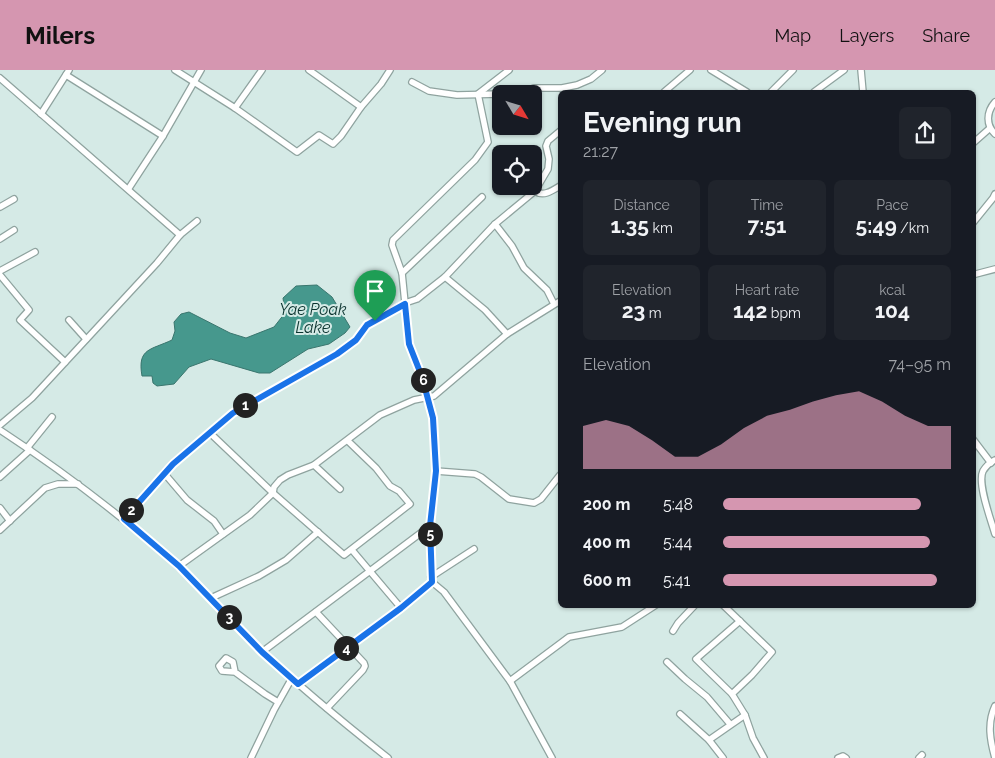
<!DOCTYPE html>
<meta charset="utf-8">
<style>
:root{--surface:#171b24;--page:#20242c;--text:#f1f3f6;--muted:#9ea1a6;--accent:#d596b0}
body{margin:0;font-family:Raleway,sans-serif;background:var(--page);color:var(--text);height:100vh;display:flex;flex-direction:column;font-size:19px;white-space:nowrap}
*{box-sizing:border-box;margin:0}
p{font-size:16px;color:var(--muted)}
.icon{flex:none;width:28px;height:28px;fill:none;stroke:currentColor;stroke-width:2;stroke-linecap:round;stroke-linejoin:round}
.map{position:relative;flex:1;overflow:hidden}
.panel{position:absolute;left:558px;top:20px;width:418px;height:518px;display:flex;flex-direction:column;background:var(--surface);border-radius:8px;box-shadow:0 1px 4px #0004}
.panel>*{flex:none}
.needle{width:32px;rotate:128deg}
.buttons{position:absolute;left:492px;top:15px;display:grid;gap:10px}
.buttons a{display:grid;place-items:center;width:50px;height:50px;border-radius:8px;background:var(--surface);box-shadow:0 1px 4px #0004;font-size:25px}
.pin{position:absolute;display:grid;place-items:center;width:42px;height:42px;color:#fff;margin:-51px -21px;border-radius:50% 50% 50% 0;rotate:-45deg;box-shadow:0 0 5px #0007}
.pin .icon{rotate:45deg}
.km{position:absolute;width:25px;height:25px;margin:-12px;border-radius:50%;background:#222;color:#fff;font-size:14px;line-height:25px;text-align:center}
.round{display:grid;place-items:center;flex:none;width:52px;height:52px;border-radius:8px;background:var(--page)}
.summary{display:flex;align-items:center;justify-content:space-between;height:85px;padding:0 25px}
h1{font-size:28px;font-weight:700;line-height:38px}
.figures{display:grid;grid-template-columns:repeat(3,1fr);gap:8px;height:85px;padding:5px 25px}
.figures div{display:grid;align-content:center;border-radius:8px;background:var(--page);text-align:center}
.figures b{font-size:21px;font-weight:700}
.figures small{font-size:14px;font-weight:400}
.figures p{font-size:14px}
.chart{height:140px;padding:10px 25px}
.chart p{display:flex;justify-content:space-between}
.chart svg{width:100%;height:90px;margin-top:5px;fill:var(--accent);opacity:.7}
ul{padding:0 25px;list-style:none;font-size:16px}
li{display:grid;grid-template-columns:80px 60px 1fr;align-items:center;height:38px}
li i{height:12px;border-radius:6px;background:var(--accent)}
header{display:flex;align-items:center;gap:30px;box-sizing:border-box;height:70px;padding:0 25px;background:var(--accent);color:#111}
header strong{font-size:24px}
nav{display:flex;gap:28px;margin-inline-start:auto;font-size:18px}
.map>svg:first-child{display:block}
.water{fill:#46988d;stroke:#3a766e}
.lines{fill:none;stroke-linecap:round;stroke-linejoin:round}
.street-casing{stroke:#8fa39f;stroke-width:8}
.street{stroke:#fff;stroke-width:5.5}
.route-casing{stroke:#fff;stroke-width:10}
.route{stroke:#1a73e8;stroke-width:6}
.labels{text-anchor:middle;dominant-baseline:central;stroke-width:4;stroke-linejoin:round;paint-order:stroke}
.water-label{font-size:16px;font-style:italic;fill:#0b332f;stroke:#d5eae6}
</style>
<header>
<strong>Milers</strong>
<nav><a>Map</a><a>Layers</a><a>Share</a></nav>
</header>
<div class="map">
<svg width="995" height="688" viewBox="0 0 995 688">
<rect width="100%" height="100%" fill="#d5eae6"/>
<path class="water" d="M317 215 332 227 350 257 345 263 329 274 308 279 270 303H259L211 289 189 297 174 314 157 316 153 313 152 306H142C137 278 151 280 172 270L175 261 174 252 181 244 189 242 230 263 246 268 274 257 285 243 283 228 296 216Z"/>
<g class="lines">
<defs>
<g id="street">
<polyline points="175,0 235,38 297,82 319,65 333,74 341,66 361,37 381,14 390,0"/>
<polyline points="309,0 361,37"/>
<polyline points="509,0 478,24 488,72 475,90 393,170 392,175 402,203 409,273 422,307 433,348 436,401 430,456 432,512 444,522 510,611 552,688"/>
<polyline points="711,0 747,22"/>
<polyline points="861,0 863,22"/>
<polyline points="66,5 163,66"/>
<polyline points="0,8 180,165"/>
<polyline points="412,12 429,21 457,25 501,24"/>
<polyline points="664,22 690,0"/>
<polyline points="771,22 793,0"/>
<polyline points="814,22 844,0"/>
<polyline points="519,24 534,18 562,18 577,15 591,9 602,0"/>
<path d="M995 32C986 42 986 55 995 64"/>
<polyline points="235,38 262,0"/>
<polyline points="41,44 69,0"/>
<polyline points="972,74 989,59"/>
<polyline points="129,118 163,66 201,0"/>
<path d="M535 121C543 127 552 121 560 116"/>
<polyline points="0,137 14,129"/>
<polyline points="495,154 512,176 524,198 547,220 554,234"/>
<polyline points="972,154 993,128 995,124"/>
<polyline points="0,169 14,160"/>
<polyline points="0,201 35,182"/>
<polyline points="402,203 482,127"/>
<polyline points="0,205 29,240 20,250 65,292"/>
<polyline points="972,205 995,199"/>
<polyline points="445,207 485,240 507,264"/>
<polyline points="69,250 86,269"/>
<polyline points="0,355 32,328 157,193 180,165 197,151"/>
<path d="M0 360C58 398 114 440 167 486 201 516 230 551 263 582 303 620 345 654 388 688"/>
<polyline points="210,363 273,423 344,485 410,434 399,421 390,416 376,398 348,371"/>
<polyline points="972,368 991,393"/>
<polyline points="27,378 52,347"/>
<path d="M995 390C991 392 986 396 983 401 977 413 991 450 995 464"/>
<polyline points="314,395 340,419"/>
<polyline points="436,401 475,404 481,407 509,429 534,433 541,429 560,405"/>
<polyline points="164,403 187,430 214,451 223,464"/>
<polyline points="0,407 30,380"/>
<polyline points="0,438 10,451"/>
<polyline points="124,449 173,393 233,343 337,284 356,270 367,255 405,233 417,229 445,207 495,154 535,121 548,99 549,89 546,76 548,71 560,61"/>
<polyline points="0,460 45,418 58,414 78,414"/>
<polyline points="352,480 401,538"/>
<polyline points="179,496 250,445 273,423 274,417 280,410 288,405 314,395 380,345 414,330 434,326 507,264 560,231"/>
<polyline points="431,507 474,479"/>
<polyline points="211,528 259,506 286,490 318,462"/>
<polyline points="723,535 772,582 752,605 732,624 745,645 753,668 764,688"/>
<polyline points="316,542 364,593 365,596 363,600 327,638"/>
<polyline points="673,561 678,553 695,535"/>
<polyline points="262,582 430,456"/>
<polyline points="667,592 685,609 707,627 730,654"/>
<polyline points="235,602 222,601 219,596 226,588 233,592 235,602 265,624 278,632"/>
<polyline points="510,611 569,567 622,557 656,535"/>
<polyline points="298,614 401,538 432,512"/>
<polyline points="732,624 696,589 740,551"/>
<path d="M995 636C987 653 990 670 995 688"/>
<polyline points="680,644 709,670 723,688"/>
<polyline points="709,670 745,645"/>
<polyline points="251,688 274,640 292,608"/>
<polyline points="838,688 843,686 846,688"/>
<polyline points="919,688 922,685"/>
</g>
</defs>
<use href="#street" class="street-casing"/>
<use href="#street" class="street"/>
</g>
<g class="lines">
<defs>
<polygon id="route" points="405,234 409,274 422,307 433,348 436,401 430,456 432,512 401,538 298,614 262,582 179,496 124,449 173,394 233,343 337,284 356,270 367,255"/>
</defs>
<use href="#route" class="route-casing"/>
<use href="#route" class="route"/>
</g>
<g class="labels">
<g class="water-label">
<text x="313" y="239">Yae Poak<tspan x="313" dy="18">Lake</tspan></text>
</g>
</g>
</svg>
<div class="buttons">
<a><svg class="needle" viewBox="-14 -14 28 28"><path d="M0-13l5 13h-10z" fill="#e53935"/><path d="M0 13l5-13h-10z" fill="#9ea1a6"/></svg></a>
<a><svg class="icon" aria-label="locate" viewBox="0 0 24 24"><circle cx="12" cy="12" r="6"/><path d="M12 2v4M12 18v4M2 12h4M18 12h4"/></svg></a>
</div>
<div class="pin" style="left:375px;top:251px;background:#1e9e55"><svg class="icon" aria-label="arrive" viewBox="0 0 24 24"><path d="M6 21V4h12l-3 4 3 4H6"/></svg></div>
<b class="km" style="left:245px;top:335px">1</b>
<b class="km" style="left:131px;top:440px">2</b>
<b class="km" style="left:229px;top:547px">3</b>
<b class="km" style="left:346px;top:578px">4</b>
<b class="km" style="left:430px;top:464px">5</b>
<b class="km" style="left:423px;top:310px">6</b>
<section class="panel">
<div class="summary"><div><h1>Evening run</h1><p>21:27</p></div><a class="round"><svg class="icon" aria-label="share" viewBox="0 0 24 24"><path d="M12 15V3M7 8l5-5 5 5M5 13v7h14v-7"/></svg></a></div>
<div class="figures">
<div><p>Distance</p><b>1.35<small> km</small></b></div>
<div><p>Time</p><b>7:51</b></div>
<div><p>Pace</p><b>5:49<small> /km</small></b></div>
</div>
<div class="figures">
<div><p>Elevation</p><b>23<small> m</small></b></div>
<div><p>Heart rate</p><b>142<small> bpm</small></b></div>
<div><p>kcal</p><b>104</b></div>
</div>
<div class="chart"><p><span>Elevation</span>74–95 m</p>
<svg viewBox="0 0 160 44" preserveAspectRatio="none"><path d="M0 44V23L10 20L20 23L30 30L40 38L50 38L60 32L70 24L80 18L90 15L100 11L110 8L120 6L130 11L140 18L150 23L160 23V44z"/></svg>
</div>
<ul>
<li><b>200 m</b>5:48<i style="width:87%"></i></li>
<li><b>400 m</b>5:44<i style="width:91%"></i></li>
<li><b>600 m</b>5:41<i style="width:94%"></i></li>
</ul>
</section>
</div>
